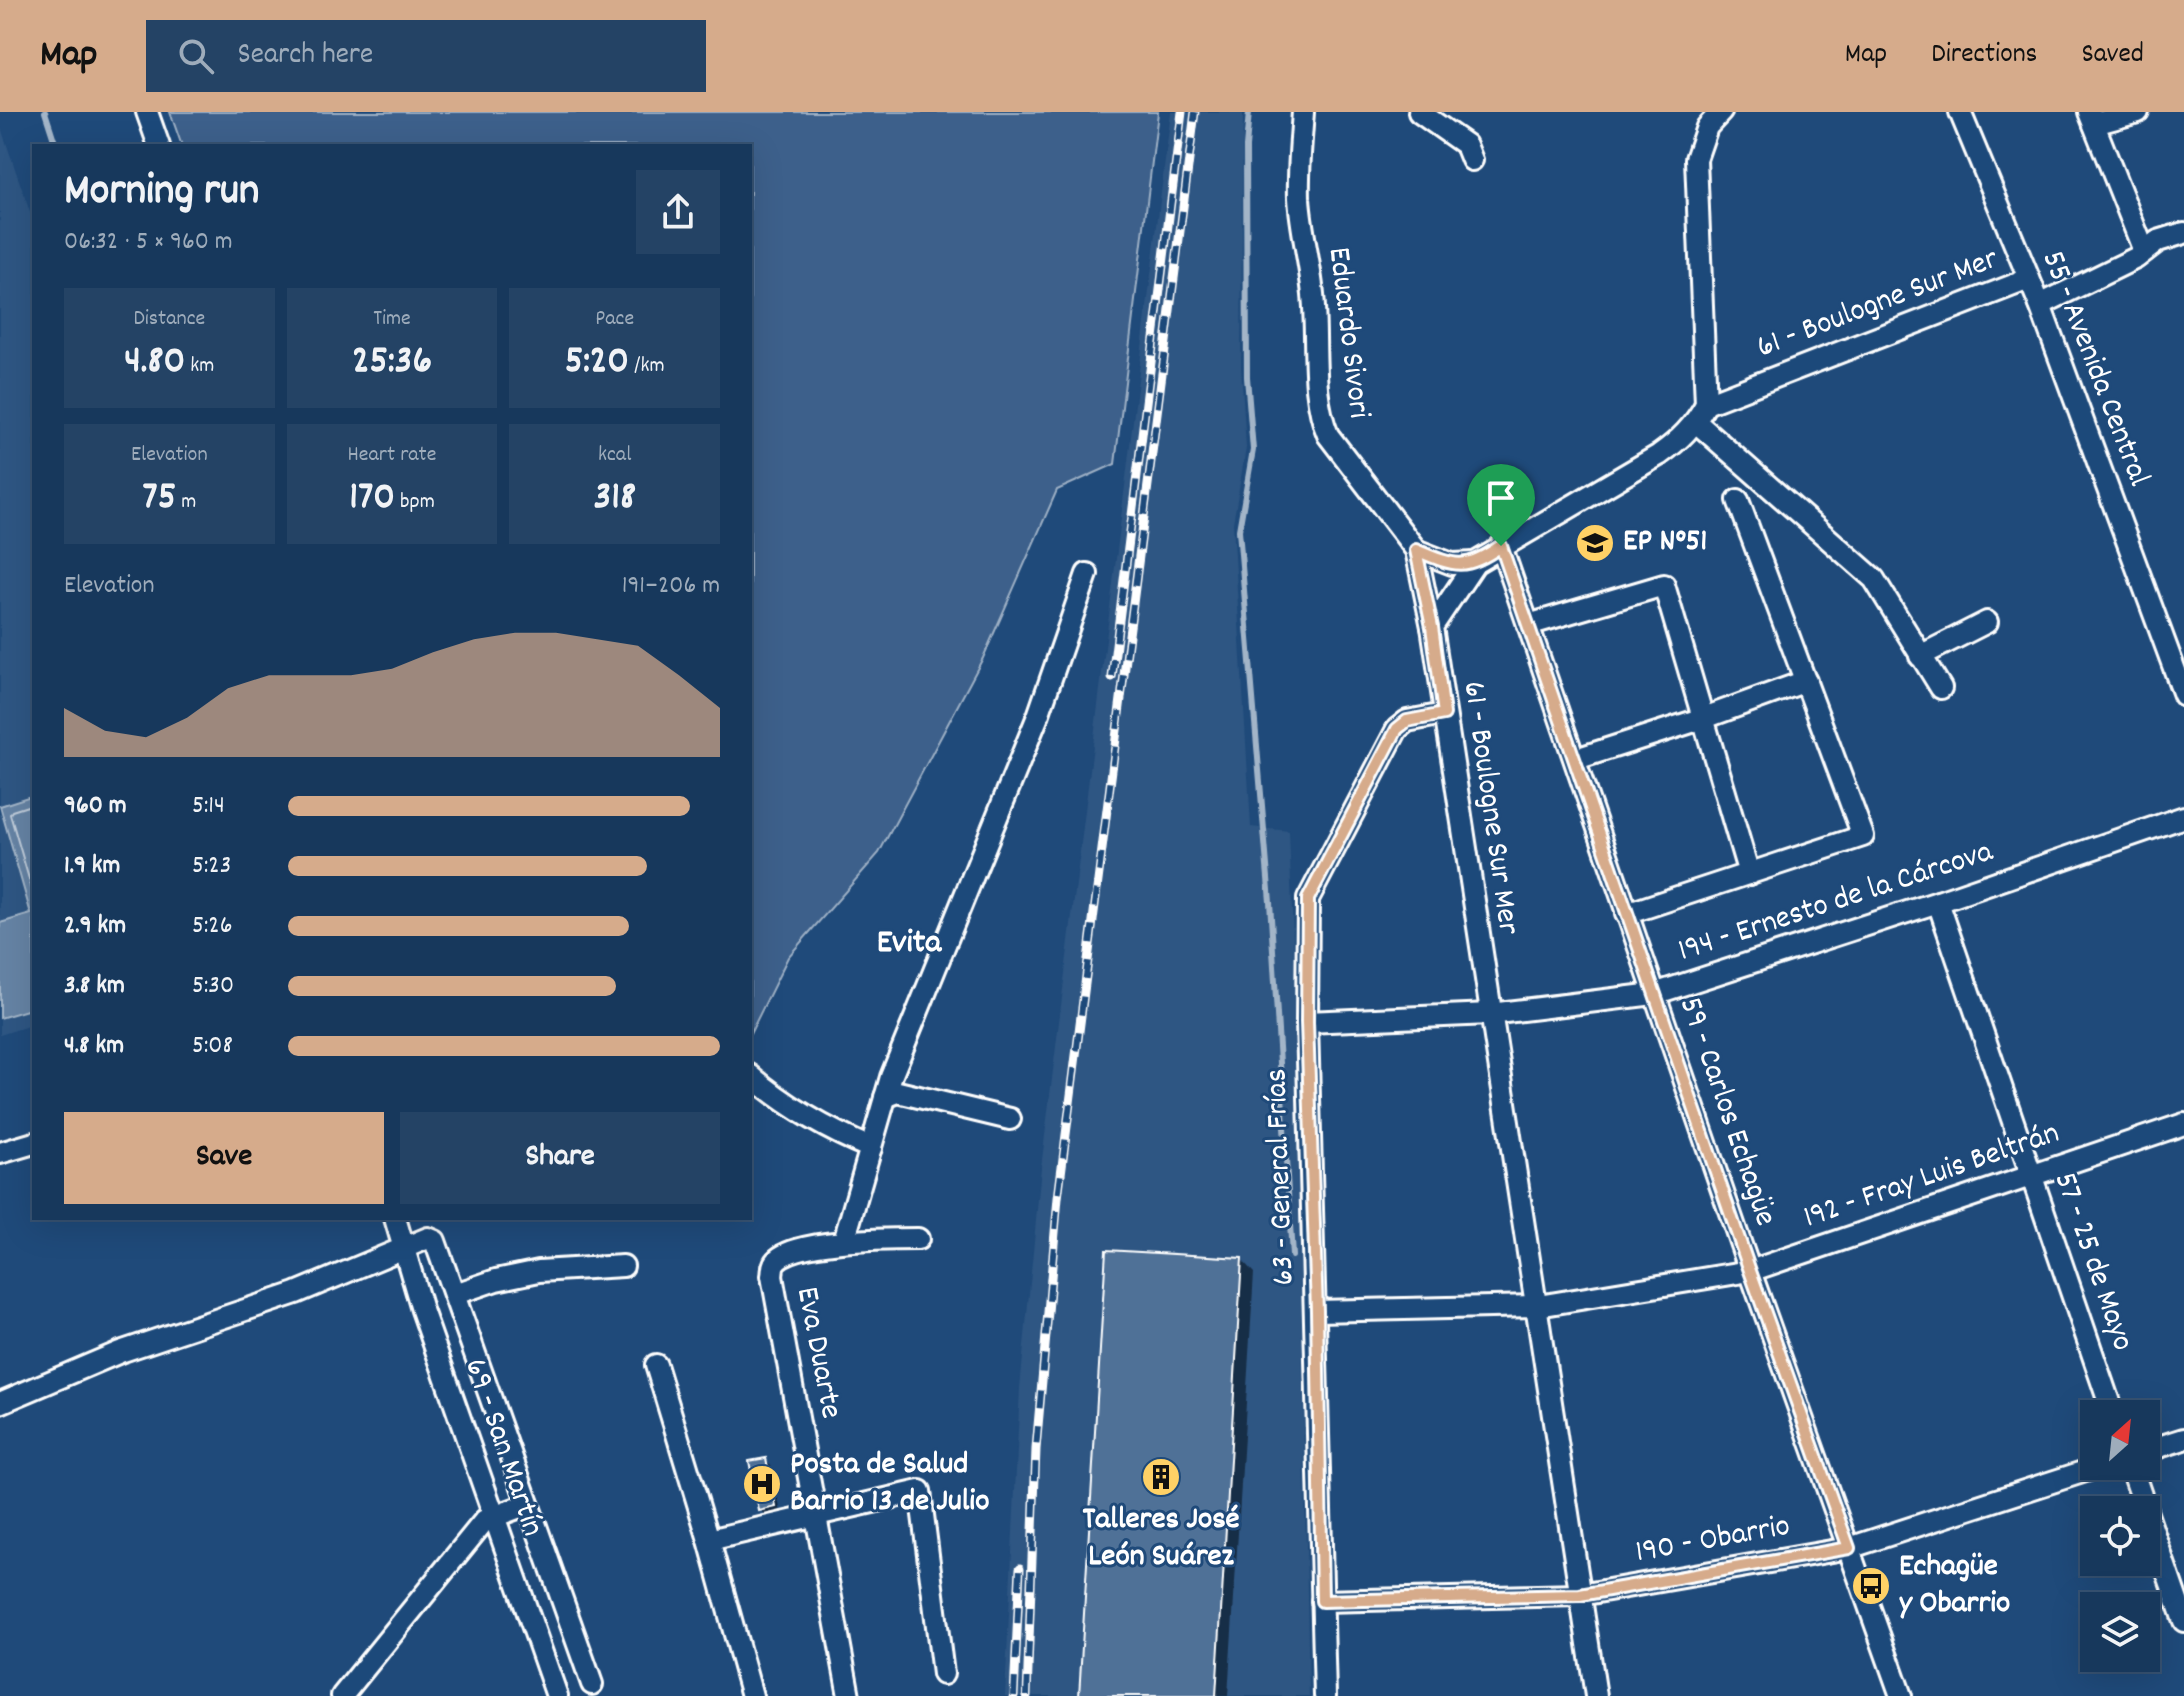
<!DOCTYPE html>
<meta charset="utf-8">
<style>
:root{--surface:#17385c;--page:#244365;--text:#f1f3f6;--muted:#9eacbb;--line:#365272;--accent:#d6ab8b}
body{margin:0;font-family:Dekko,sans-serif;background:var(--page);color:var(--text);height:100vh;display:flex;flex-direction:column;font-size:30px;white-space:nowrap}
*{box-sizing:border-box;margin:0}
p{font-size:26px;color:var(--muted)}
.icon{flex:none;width:44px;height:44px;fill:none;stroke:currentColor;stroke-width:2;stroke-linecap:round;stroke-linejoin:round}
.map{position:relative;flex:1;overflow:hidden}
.side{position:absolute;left:32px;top:32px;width:720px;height:1076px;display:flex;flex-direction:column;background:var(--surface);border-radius:0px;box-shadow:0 8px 32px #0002,0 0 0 2px var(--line)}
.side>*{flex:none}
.needle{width:52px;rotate:27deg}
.tools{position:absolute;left:2080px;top:1288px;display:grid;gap:16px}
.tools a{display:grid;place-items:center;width:80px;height:80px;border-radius:0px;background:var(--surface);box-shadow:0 8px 32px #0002,0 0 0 2px var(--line);font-size:40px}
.pin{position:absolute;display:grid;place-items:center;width:68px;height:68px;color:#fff;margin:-82px -34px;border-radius:50% 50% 50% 0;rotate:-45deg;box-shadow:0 0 8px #0007}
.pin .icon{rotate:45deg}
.round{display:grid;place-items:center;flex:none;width:84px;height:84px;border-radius:0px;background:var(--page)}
.summary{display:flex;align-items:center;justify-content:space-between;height:136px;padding:0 32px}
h1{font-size:44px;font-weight:800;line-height:60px}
.figures{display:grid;grid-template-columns:repeat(3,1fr);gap:12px;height:136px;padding:8px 32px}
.figures div{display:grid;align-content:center;border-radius:0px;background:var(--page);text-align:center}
.figures b{font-size:40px;font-weight:800}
.figures small{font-size:22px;font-weight:400}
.figures p{font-size:22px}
.chart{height:224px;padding:16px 32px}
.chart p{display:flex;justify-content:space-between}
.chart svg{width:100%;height:144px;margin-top:8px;fill:var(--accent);opacity:.7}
.action{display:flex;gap:16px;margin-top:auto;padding:16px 32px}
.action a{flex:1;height:92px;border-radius:0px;background:var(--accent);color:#111;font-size:32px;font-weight:800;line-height:92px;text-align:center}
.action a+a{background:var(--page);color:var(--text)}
ul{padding:0 32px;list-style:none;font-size:26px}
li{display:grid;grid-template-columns:128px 96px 1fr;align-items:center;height:60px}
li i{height:20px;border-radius:10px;background:var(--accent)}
header{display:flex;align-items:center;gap:48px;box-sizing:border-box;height:112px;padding:0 40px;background:var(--accent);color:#111}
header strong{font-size:38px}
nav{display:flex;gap:44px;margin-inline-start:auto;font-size:28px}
.search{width:560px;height:72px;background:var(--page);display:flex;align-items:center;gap:20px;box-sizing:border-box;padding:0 28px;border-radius:0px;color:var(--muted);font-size:30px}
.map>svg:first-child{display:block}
.built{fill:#2e5683}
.green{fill:#3c618b;stroke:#9eb0c5;stroke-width:2}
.water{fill:#6583a4;stroke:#a3b5c8;stroke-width:2}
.shadow{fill:#0007}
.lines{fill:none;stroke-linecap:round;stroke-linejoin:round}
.shore{stroke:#c1cddb;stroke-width:2}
.stream{stroke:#a3b5c8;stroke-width:6}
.building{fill:#507197;stroke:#fff;stroke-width:2}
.minor-casing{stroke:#fff;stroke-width:26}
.minor{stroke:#1f4a7a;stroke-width:20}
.rail-casing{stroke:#fff;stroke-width:9}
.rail{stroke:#1f4a7a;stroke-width:6;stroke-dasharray:18;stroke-linecap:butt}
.route-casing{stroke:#fff;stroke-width:16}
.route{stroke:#d6ab8b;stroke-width:10}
.labels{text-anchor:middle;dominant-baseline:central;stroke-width:6;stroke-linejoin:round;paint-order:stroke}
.street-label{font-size:32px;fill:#fff;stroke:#1f4a7a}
.poi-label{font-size:32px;font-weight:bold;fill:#fff;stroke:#1f4a7a;text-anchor:start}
.neighbourhood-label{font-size:34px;font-weight:bold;fill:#fff;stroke:#1f4a7a}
</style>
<header>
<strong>Map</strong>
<div class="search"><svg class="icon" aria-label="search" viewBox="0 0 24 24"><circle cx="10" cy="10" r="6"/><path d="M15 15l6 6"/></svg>Search here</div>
<nav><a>Map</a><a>Directions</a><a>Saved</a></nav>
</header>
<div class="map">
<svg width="2184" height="1584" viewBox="0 0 2184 1584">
<rect width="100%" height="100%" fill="#1f4a7a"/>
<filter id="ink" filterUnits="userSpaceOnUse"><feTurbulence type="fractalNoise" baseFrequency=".0125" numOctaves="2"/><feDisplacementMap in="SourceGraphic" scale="16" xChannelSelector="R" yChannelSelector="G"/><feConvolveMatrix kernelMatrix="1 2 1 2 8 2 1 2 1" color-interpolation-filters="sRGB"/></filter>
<g filter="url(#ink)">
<g class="built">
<polygon points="1171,0 1243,0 1241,256 1246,336 1233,411 1251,715 1289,719 1295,877 1309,1584 1005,1584 1020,1276 1041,1056"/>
<polygon points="0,13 34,112 34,912 0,923"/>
</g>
<polygon class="green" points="170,0 1158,0 1115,352 1057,378 983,546 879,741 788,845 750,922 750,34 182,34"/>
<polygon class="water" points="34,683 34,896 0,906 0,811 31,802 0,694"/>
<g class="shadow">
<polygon points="1242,1148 1254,1161 1228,1584 1081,1584"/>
<polygon points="765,1348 771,1353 781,1401 766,1403 761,1398"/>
</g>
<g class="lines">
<polyline class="shore" points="34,692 12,699 10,702 34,784"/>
<g class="stream">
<polyline points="45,0 56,34"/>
<polyline points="1249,0 1246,35 1247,265 1253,338 1239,418 1270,790 1292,1144"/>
</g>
</g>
<g class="building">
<polygon points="1106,1138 1242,1146 1216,1584 1079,1584"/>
<polygon points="766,1346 776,1395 759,1399 749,1349"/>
</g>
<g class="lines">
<defs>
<g id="minor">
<polyline points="147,0 159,34"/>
<path d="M1303 0C1301 29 1298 57 1299 86 1301 118 1310 151 1313 183 1318 229 1310 280 1328 323L1416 438 1432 515"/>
<polyline points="1419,0 1466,33 1472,48"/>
<polyline points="1960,0 2040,193 2184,583"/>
<polyline points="2089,0 2144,139"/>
<polyline points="2094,12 2138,0"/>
<polyline points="2040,193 2136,146 2158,129 2184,121"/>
<polyline points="1706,292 1696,47 1707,15 1721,0"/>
<polyline points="1696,310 1874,467 1941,576"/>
<polyline points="1501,434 1750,1159 1901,1584"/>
<polyline points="1416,438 1452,452 1475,451"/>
<polyline points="1528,513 1664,473 1749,762"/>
<polyline points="1920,544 1987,510"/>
<polyline points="1576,647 1704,606 1806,569"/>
<polyline points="1938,790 2113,1302"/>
<polyline points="1626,802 1863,724 1738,388"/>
<polyline points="1307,910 1490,902 1654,882 1938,790 2184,705"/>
<path d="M750 963C787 995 825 1017 871 1036"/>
<polyline points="885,985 898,980 1010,1007"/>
<polyline points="0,1041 34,1031"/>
<polyline points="395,1106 422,1198 557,1584"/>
<polyline points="844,1129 891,965 1038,604 1087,462"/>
<polyline points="455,1182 496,1168 539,1159 623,1154"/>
<polyline points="1317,1199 1538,1194 1750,1159 2184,1012"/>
<polyline points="656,1253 709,1428 752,1584"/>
<polyline points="0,1291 120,1240 296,1181 428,1126 435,1129 592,1572"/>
<polyline points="2146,1339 2184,1327"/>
<polyline points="2131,1354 2146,1398"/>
<polyline points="2146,1399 2184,1509"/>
<polyline points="709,1428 920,1379 943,1562"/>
<polyline points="1322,1489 1580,1483 1849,1436 2101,1354"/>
<polyline points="342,1584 485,1408 528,1392"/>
<path d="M849 1584 772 1164C773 1160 772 1156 774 1152 785 1127 893 1127 918 1127"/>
<polyline points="1325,1584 1307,910 1308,787 1397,617 1407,609 1444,602"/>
<path d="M1596 1584 1432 515 1475 451 1659 343C1680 328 1694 314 1706 292L2029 167"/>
</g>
</defs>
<use href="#minor" class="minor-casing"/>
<use href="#minor" class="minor"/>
<defs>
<g id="rail">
<polyline points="1112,565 1182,0"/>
<polyline points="1014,1584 1020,1456"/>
<polyline points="1027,1584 1036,1337 1058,1086 1195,0"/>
</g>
</defs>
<use href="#rail" class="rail-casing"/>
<use href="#rail" class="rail"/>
</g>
</g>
<g class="lines" filter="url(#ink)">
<defs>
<path id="route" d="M1501 434 1750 1159 1849 1436 1580 1483 1322 1489 1317 1199 1307 910 1308 787 1397 617 1407 609 1444 602 1432 515 1416 438C1456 455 1464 459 1501 434Z"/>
</defs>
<use href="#route" class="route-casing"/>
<use href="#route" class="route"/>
</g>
<defs>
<symbol id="school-disc" viewBox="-11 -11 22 22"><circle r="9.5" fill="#ffd166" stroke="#1f4a7a"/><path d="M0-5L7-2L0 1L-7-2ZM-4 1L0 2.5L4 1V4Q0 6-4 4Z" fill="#111"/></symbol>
<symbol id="building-disc" viewBox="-11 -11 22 22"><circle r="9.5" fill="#ffd166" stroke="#1f4a7a"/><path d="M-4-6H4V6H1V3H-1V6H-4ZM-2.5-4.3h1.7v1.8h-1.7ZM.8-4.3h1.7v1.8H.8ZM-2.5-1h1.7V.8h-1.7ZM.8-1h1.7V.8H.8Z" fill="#111"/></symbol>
<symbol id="hospital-disc" viewBox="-11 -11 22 22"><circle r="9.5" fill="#ffd166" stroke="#1f4a7a"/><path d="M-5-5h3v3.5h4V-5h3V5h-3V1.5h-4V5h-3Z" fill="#111"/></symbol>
<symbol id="bus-disc" viewBox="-11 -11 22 22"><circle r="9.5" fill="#ffd166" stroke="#1f4a7a"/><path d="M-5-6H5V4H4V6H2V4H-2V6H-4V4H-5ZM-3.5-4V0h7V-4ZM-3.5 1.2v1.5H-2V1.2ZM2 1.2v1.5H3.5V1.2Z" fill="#111"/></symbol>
</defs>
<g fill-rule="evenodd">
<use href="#school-disc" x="1573" y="409" width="44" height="44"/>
<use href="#building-disc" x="1139" y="1343" width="44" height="44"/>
<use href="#hospital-disc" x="740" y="1350" width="44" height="44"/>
<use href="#bus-disc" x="1849" y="1452" width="44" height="44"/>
</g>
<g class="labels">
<g class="street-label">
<text transform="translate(1878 193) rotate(-21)">61 - Boulogne Sur Mer</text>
<text transform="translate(1347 221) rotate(83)">Eduardo Sivori</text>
<text transform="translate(2094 257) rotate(69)">55 - Avenida Central</text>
<text transform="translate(1489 696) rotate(82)">61 - Boulogne Sur Mer</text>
<text transform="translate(1836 791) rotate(-18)">194 - Ernesto de la Cárcova</text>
<text transform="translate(1726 1000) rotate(71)">59 - Carlos Echagüe</text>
<text transform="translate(1282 1065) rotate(-92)">63 - General Frías</text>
<text transform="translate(1932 1065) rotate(-19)">192 - Fray Luis Beltrán</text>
<text transform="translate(2092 1150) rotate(71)">57 - 25 de Mayo</text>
<text transform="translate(817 1241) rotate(79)">Eva Duarte</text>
<text transform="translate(502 1336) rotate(71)">69 - San Martín</text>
<text transform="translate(1713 1429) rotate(-10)">190 - Obarrio</text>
</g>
<g class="poi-label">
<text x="1623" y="431">EP N°51</text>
<text x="790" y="1354">Posta de Salud<tspan x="790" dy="37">Barrio 13 de Julio</tspan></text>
<text x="1161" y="1409" text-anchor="middle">Talleres José<tspan x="1161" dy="37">León Suárez</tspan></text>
<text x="1899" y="1456">Echagüe<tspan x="1899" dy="37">y Obarrio</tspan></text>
</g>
<g class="neighbourhood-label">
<text x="909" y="832">Evita</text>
</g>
</g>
</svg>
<div class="tools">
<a><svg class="needle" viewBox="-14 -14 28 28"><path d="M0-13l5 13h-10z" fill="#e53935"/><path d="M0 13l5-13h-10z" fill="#9eacbb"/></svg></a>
<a><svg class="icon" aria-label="locate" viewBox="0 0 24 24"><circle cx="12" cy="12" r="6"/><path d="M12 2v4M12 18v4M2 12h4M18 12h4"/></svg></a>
<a><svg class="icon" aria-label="layers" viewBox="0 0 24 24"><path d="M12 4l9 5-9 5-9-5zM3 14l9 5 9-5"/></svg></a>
</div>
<div class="pin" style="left:1501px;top:434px;background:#1e9e55"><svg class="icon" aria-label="arrive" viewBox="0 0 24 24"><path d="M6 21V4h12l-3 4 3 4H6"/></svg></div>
<section class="side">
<div class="summary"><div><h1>Morning run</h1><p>06:32 · 5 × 960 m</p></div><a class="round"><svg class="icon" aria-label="share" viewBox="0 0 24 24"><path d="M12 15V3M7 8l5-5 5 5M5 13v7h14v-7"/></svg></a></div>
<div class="figures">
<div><p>Distance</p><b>4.80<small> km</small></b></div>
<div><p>Time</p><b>25:36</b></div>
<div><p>Pace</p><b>5:20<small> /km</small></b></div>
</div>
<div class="figures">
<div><p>Elevation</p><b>75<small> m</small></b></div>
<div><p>Heart rate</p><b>170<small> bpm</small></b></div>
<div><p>kcal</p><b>318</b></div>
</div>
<div class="chart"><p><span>Elevation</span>191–206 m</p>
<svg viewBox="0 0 160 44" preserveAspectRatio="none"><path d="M0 44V29L10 36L20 38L30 32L40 23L50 19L60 19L70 19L80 17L90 12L100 8L110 6L120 6L130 8L140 10L150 19L160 29V44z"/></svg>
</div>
<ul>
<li><b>960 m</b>5:14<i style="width:93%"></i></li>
<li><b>1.9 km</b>5:23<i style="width:83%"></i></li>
<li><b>2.9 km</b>5:26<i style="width:79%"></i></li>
<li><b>3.8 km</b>5:30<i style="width:76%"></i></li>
<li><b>4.8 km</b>5:08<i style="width:100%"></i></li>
</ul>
<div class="action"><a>Save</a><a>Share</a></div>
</section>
</div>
